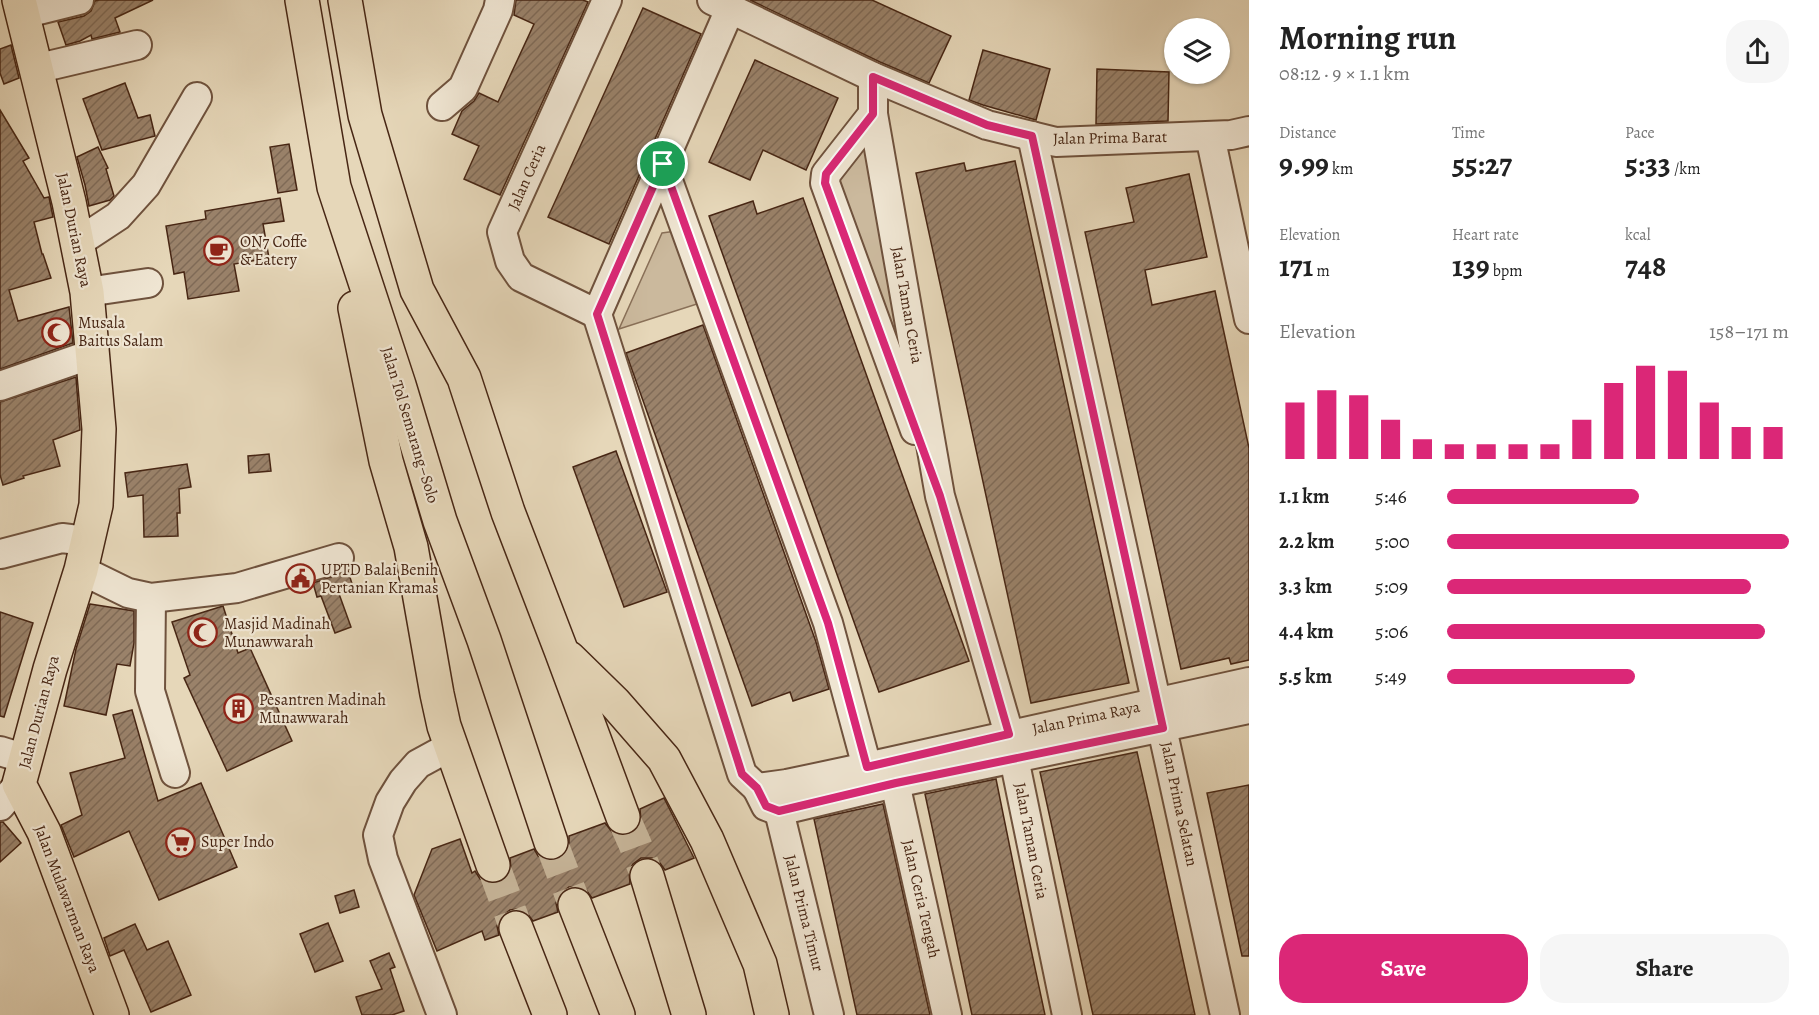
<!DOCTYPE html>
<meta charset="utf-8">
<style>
:root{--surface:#fff;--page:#f6f6f6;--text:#222;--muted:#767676;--accent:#db2777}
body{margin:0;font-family:Alegreya,serif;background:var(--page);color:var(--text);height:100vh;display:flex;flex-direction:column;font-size:22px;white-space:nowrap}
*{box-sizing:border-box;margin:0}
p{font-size:20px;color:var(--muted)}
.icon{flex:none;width:33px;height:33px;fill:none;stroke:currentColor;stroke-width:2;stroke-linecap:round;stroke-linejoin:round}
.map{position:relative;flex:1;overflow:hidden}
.panel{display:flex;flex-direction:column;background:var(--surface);width:570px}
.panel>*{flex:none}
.buttons{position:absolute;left:1164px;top:18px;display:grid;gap:12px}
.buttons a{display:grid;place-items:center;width:66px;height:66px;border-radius:50%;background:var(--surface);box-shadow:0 2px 4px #0004;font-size:30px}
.pin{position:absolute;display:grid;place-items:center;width:51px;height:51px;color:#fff;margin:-26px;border:3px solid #fff;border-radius:50%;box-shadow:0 2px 6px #0007}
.round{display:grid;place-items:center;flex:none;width:63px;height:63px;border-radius:24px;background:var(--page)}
.overview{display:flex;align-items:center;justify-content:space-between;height:102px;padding:0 30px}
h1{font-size:33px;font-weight:700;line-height:45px}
.stats{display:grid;grid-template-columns:repeat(3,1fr);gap:9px;height:102px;padding:6px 30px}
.stats div{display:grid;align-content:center}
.stats b{font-size:30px;font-weight:700}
.stats small{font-size:16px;font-weight:400}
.stats p{font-size:16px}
.chart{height:168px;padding:12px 30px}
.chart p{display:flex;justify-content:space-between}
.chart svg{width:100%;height:108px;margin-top:6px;stroke:var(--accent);stroke-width:6}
.primary-button{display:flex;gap:12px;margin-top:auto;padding:12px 30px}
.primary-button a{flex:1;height:69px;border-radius:24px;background:var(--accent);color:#fff;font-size:24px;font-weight:700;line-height:69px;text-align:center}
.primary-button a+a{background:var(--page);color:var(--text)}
ul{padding:0 30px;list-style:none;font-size:20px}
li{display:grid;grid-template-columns:96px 72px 1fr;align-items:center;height:45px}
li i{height:15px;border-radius:8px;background:var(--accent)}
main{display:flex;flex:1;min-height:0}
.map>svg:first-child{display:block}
.green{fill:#cbb99d;stroke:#897058;stroke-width:1.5}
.building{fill:url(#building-hatch);stroke:#472614;stroke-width:1.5}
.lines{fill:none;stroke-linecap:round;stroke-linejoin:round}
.highway-tunnel{stroke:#c6b498;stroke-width:33;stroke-dasharray:33 16;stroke-linecap:butt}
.minor-casing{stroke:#6f523d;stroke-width:32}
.major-casing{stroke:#472614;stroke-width:36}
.highway-casing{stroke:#472614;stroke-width:36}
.minor{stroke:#efe5d2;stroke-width:28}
.major{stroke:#e6d7b9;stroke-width:33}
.highway{stroke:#e6d7b9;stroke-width:33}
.route-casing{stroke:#fff;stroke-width:12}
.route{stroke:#db2777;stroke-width:8}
.labels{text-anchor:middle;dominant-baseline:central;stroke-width:4.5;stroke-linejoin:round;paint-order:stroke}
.street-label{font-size:16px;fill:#472614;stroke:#efe5d2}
.poi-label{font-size:16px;fill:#472614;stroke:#efe5d2;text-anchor:start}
</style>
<main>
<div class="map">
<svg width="1249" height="1015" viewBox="0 0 1249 1015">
<defs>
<pattern id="building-hatch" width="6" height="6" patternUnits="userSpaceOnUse" patternTransform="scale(1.5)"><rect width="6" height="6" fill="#9a826a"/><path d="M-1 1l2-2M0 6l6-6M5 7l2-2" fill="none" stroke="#7f6a56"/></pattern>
</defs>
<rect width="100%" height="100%" fill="#e6d7b9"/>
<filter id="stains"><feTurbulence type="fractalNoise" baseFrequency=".00333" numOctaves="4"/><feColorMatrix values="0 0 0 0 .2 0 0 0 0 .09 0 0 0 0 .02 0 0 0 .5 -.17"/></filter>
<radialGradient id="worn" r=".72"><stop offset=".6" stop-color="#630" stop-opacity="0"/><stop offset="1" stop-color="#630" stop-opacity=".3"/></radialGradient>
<g class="green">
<polygon points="861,139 870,143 923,408 836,184"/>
<polygon points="676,231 700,303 619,329 662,233"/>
</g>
<g class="building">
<polygon points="99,0 153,0 115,18 120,32 92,39 91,35 80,41 66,45 58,22 84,16 91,11 95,1"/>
<polygon points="516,0 583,0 588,2 500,195 464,179 479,146 452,134 462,111 474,101 479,93 498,102 534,24 514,15"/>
<polygon points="750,0 872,0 951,36 929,83 880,62"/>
<polygon points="643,8 701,34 609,244 548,217"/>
<polygon points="11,45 19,78 4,84 0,73 0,49"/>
<polygon points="983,50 1050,69 1036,120 983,105 969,100"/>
<polygon points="755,60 838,98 806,170 763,150 750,180 709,162"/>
<polygon points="1097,69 1169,72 1168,121 1096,124"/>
<polygon points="125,83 138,118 150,115 155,136 102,150 83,99"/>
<polygon points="0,110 29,158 23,161 44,198 49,197 53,217 34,222 42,254 43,254 51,278 9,290 18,321 69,307 73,343 0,369"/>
<polygon points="289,144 297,190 278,193 270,147"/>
<polygon points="98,147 108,168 106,169 114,196 110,200 89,206 85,185 77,157"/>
<polygon points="1015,161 1129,683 1031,703 916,173 964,163 966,171"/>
<polygon points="1189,174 1207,257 1145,270 1152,305 1215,291 1249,448 1249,660 1231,664 1229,658 1181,669 1085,232 1134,222 1126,188"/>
<polygon points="280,198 284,221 263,224 269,258 234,264 239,291 188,299 184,272 174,274 166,226 206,219 205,211"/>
<polygon points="803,198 969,661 879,692 709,216 753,201 757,214"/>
<polygon points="703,325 816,642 829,689 793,701 790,692 752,706 626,353"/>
<polygon points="76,377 80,430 53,440 60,466 23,476 24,478 3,485 0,475 0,402"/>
<polygon points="616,451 667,592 624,607 573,467"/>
<polygon points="269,454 271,471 249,473 248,456"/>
<polygon points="187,464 191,487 179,489 180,513 177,513 178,536 144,537 143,495 128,497 125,473"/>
<polygon points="348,571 353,587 338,591 351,627 335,633 321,596 317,597 313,583"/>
<polygon points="90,604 134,611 134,643 130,666 117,664 106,715 64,706 76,649"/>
<polygon points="223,606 238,653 250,648 292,741 227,771 184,678 190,675 172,622"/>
<polygon points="0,612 33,623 4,717 0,716"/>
<polygon points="132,710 158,801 201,783 237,867 159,900 129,831 74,857 61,825 82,815 70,773 125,758 113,715"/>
<polygon points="1137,752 1153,822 1195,1015 1093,1015 1040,772"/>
<polygon points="996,779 1022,907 1045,1015 972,1015 946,892 925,794"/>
<polygon points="1249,785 1249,956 1242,956 1207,793"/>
<polygon points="664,798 694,858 665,870 660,863 652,858 641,858 633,864 629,871 630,884 592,898 586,890 578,887 569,887 560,894 556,903 558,912 533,921 527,913 518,909 510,910 501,917 497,926 499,935 485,940 482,931 437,951 414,895 432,849 460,839 472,873 475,871 480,879 489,883 499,883 507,878 511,869 510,858 534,849 538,856 547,860 557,860 565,855 569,846 569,836 605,823 612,832 620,836 630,834 638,828 641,821 640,809"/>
<polygon points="883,804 930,1015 857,1015 814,819"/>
<polygon points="0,822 3,822 21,843 0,862"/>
<polygon points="354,890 359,907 340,913 335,896"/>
<polygon points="328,923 343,961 315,972 300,934"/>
<polygon points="135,924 147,950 168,941 191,995 151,1012 124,950 110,956 104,938"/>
<polygon points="389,953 395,967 390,969 404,1011 392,1015 362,1015 356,997 382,989 370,961"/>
</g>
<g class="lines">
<g class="highway-tunnel">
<polyline points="623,817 635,844 647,876"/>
<polyline points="551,842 575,905"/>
<polyline points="493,865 516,928"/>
</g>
<defs>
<g id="minor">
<polyline points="712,0 873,77 987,125 1056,142 1231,135 1249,131"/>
<polyline points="730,9 597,314 742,774 757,788"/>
<polyline points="23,14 79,0"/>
<polyline points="35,69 137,45"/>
<polyline points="873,77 873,114 940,496 1009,734 1067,1015"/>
<polyline points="442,106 463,88 498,10 500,0"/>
<polyline points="873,114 826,174 825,183 915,430"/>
<polyline points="1032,136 1225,1015"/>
<polyline points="1210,136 1249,319"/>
<polyline points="662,164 828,623 867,767"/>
<polyline points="77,243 118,216 146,185 197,97"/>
<polyline points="87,292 148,283"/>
<polyline points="597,314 521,277 510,261 502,232 607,0"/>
<polyline points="0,386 92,354"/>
<polyline points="1,554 62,538 86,541"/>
<polyline points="81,570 128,593 151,598 237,588 339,558"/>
<polyline points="151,598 150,691 175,773"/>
<polyline points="0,751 26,759"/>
<polyline points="895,783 947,1015"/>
<polyline points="757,788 766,806 779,811 895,783 1249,709"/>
<polyline points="757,788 787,784 867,767 1249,682"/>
<polyline points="0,806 19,784"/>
<polyline points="779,811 829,1015"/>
<polyline points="442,1015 383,859 378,835 390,802 403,781 418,764 451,746"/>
</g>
<polyline id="major" points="19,0 69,202 87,292 99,429 96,505 81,570 50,669 19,784 44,832 112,1015"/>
<g id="highway">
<polyline points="302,0 334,187 399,385 440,521 484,640 551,842"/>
<polyline points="345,0 365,115 417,290 464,378 508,512 561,650 623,817"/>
<polyline points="355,308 386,461 411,547 437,694 444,726 493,865"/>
<polyline points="569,658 615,703 664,759 707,840 760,964 772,1015"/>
<polyline points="647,876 689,1015"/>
<polyline points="575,905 618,1015"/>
<polyline points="516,928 550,1015"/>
</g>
</defs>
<use href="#minor" class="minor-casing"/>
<use href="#major" class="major-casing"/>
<use href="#highway" class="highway-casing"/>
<use href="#minor" class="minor"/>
<use href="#major" class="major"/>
<use href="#highway" class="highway"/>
</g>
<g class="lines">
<defs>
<polygon id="route" points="873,77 987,125 1032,136 1163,728 896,783 779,811 766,806 757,788 742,774 597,314 663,164 828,623 867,767 1009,734 940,496 825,183 826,174 873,114"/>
</defs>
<use href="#route" class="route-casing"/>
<use href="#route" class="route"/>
</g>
<defs>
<symbol id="cafe-ring" viewBox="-11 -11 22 22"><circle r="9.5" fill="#efe5d2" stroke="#8f2418" stroke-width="1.5"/><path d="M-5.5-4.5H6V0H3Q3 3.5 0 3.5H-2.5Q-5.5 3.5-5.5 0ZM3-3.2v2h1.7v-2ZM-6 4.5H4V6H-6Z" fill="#8f2418"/></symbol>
<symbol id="mosque-ring" viewBox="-11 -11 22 22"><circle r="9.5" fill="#efe5d2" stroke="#8f2418" stroke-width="1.5"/><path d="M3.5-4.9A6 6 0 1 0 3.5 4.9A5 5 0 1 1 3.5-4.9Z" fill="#8f2418"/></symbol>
<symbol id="civic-ring" viewBox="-11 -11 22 22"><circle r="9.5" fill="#efe5d2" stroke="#8f2418" stroke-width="1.5"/><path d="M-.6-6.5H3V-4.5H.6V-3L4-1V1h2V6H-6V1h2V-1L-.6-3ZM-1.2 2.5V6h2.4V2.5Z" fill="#8f2418"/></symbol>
<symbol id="building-ring" viewBox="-11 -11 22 22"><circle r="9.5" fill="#efe5d2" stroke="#8f2418" stroke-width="1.5"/><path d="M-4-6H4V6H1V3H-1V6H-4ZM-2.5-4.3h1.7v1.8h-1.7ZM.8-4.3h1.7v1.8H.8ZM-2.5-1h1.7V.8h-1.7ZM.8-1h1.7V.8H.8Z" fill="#8f2418"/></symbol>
<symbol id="supermarket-ring" viewBox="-11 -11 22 22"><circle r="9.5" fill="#efe5d2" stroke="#8f2418" stroke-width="1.5"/><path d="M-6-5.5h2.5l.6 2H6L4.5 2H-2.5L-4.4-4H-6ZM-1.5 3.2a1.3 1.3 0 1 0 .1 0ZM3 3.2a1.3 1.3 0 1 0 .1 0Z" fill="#8f2418"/></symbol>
</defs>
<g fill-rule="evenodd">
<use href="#cafe-ring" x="202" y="234" width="33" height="33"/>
<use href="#mosque-ring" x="40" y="316" width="33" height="33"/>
<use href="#civic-ring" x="284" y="562" width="33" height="33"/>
<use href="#mosque-ring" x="186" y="616" width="33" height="33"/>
<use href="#building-ring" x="222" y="692" width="33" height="33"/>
<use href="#supermarket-ring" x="164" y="826" width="33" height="33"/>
</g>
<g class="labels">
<g class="street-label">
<text transform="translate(1110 138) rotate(-1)">Jalan Prima Barat</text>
<text transform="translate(527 177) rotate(-66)">Jalan Ceria</text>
<text transform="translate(74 230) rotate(78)">Jalan Durian Raya</text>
<text transform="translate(907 305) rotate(80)">Jalan Taman Ceria</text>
<text transform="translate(410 425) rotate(73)">Jalan Tol Semarang–Solo</text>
<text transform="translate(39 712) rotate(-75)">Jalan Durian Raya</text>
<text transform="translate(1086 718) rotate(-12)">Jalan Prima Raya</text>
<text transform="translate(1179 804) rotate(78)">Jalan Prima Selatan</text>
<text transform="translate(1031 841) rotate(79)">Jalan Taman Ceria</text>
<text transform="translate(67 899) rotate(69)">Jalan Mulawarman Raya</text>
<text transform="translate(921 899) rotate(77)">Jalan Ceria Tengah</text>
<text transform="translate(804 913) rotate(76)">Jalan Prima Timur</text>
</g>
<g class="poi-label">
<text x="240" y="242">ON7 Coffe<tspan x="240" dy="18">&amp; Eatery</tspan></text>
<text x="78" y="323">Musala<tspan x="78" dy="18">Baitus Salam</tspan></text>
<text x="321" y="570">UPTD Balai Benih<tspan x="321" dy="18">Pertanian Kramas</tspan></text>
<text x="224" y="624">Masjid Madinah<tspan x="224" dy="18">Munawwarah</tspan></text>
<text x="259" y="700">Pesantren Madinah<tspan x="259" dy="18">Munawwarah</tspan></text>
<text x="201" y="842">Super Indo</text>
</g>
</g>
<rect width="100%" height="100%" filter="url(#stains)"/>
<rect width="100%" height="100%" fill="url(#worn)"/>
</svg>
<div class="buttons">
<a><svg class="icon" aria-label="layers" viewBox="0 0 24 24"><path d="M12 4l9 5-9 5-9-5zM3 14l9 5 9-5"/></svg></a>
</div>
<div class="pin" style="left:663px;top:164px;background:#1e9e55"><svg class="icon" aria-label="arrive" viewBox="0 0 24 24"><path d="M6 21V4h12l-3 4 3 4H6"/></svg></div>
</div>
<section class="panel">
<div class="overview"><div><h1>Morning run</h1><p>08:12 · 9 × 1.1 km</p></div><a class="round"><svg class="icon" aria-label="share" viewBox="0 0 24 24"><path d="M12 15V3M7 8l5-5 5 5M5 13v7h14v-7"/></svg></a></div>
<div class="stats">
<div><p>Distance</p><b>9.99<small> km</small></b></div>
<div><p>Time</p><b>55:27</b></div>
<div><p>Pace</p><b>5:33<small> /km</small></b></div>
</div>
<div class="stats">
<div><p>Elevation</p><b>171<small> m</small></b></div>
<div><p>Heart rate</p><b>139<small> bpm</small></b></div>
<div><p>kcal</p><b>748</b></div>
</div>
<div class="chart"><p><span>Elevation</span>158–171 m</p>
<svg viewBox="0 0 160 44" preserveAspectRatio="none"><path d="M5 44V21M15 44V16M25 44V18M35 44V28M45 44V36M55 44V38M65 44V38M75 44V38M85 44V38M95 44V28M105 44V13M115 44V6M125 44V8M135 44V21M145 44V31M155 44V31"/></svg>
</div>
<ul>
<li><b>1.1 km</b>5:46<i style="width:56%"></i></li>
<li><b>2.2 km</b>5:00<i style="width:100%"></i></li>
<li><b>3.3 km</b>5:09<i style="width:89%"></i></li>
<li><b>4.4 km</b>5:06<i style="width:93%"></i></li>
<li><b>5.5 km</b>5:49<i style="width:55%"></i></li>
</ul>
<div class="primary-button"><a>Save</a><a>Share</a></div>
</section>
</main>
